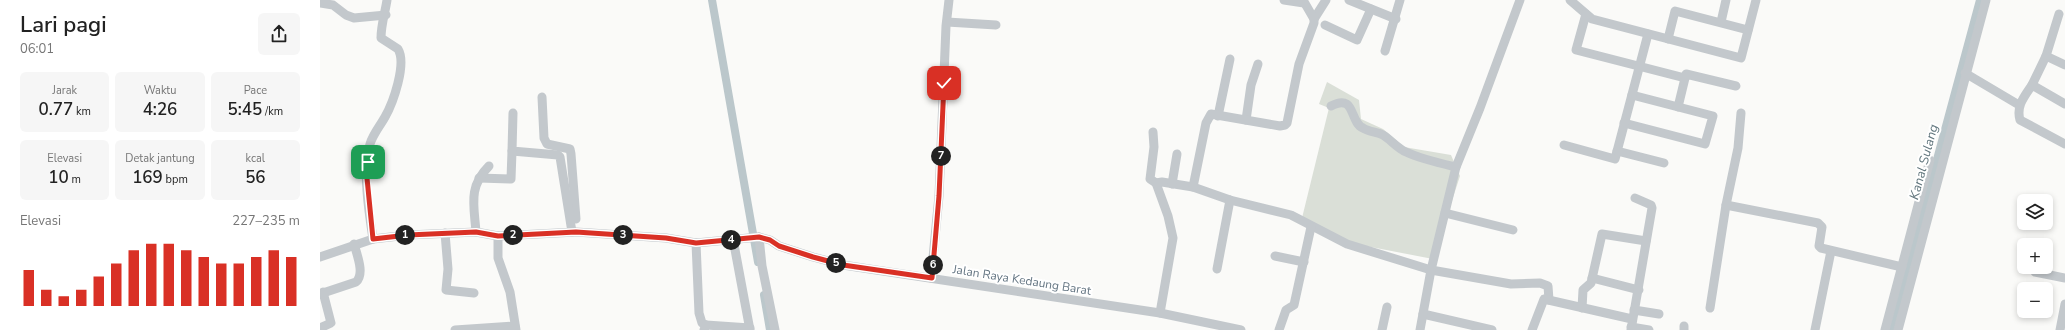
<!DOCTYPE html>
<html lang="id">
<meta charset="utf-8">
<style>
:root{--surface:#fff;--page:#f6f6f6;--text:#222;--muted:#767676;--accent:#d93025}
body{margin:0;font-family:"Nunito Sans",sans-serif;background:var(--page);color:var(--text);height:100vh;display:flex;flex-direction:column;font-size:15px;white-space:nowrap}
*{box-sizing:border-box;margin:0}
p{font-size:13px;color:var(--muted)}
.icon{flex:none;width:22px;height:22px;fill:none;stroke:currentColor;stroke-width:2;stroke-linecap:round;stroke-linejoin:round}
.map{position:relative;flex:1;overflow:hidden}
.sheet{display:flex;flex-direction:column;background:var(--surface);width:320px}
.sheet>*{flex:none}
.fabs{position:absolute;left:1697px;top:194px;display:grid;gap:8px}
.fabs a{display:grid;place-items:center;width:36px;height:36px;border-radius:6px;background:var(--surface);box-shadow:0 2px 6px #0003;font-size:20px}
.pin{position:absolute;display:grid;place-items:center;width:34px;height:34px;color:#fff;margin:-17px;border-radius:8px;box-shadow:0 2px 6px #0006}
.km{position:absolute;width:20px;height:20px;margin:-10px;border-radius:50%;background:#222;color:#fff;font-size:11px;line-height:20px;text-align:center}
.round{display:grid;place-items:center;flex:none;width:42px;height:42px;border-radius:6px;background:var(--page)}
.summary{display:flex;align-items:center;justify-content:space-between;height:68px;padding:0 20px}
h1{font-size:22px;font-weight:600;line-height:30px}
.metrics{display:grid;grid-template-columns:repeat(3,1fr);gap:6px;height:68px;padding:4px 20px}
.metrics div{display:grid;align-content:center;border-radius:6px;background:var(--page);text-align:center}
.metrics b{font-size:17px;font-weight:600}
.metrics small{font-size:11px;font-weight:400}
.metrics p{font-size:11px}
.chart{height:112px;padding:8px 20px}
.chart p{display:flex;justify-content:space-between}
.chart svg{width:100%;height:72px;margin-top:4px;stroke:var(--accent);stroke-width:6}
main{display:flex;flex:1;min-height:0}
.map>svg:first-child{display:block}
.green{fill:#dadfd7}
.lines{fill:none;stroke-linecap:round;stroke-linejoin:round}
.canal{stroke:#bbc7cb;stroke-width:8}
.minor{stroke:#c3c8cc;stroke-width:9}
.route-casing{stroke:#fff;stroke-width:8}
.route{stroke:#d93025;stroke-width:5}
.labels{text-anchor:middle;dominant-baseline:central;stroke-width:4;stroke-linejoin:round;paint-order:stroke}
.street-label{font-size:12px;fill:#657683;stroke:#fff}
.water-label{font-size:13px;font-style:italic;fill:#60757c;stroke:#fff}
</style>
<main>
<section class="sheet">
<div class="summary"><div><h1>Lari pagi</h1><p>06:01</p></div><a class="round"><svg class="icon" aria-label="share" viewBox="0 0 24 24"><path d="M12 15V3M7 8l5-5 5 5M5 13v7h14v-7"/></svg></a></div>
<div class="metrics">
<div><p>Jarak</p><b>0.77<small> km</small></b></div>
<div><p>Waktu</p><b>4:26</b></div>
<div><p>Pace</p><b>5:45<small> /km</small></b></div>
</div>
<div class="metrics">
<div><p>Elevasi</p><b>10<small> m</small></b></div>
<div><p>Detak jantung</p><b>169<small> bpm</small></b></div>
<div><p>kcal</p><b>56</b></div>
</div>
<div class="chart"><p><span>Elevasi</span>227–235 m</p>
<svg viewBox="0 0 160 44" preserveAspectRatio="none"><path d="M5 44V22M15 44V34M25 44V38M35 44V34M45 44V26M55 44V18M65 44V10M75 44V6M85 44V6M95 44V10M105 44V14M115 44V18M125 44V18M135 44V14M145 44V10M155 44V14"/></svg>
</div>
</section>
<div class="map">
<svg width="1745" height="330" viewBox="0 0 1745 330">
<rect width="100%" height="100%" fill="#fafaf8"/>
<polygon class="green" points="1007,82 1039,100 1041,119 1063,129 1084,147 1131,155 1140,176 1113,259 1025,242 982,218 1009,108 999,104"/>
<g class="lines">
<g class="canal">
<polyline points="392,0 438,262"/>
<polyline points="444,295 450,330"/>
<polyline points="1571,330 1660,0"/>
</g>
<g class="minor">
<polyline points="964,0 984,3"/>
<polyline points="1029,0 1076,19"/>
<polyline points="1250,0 1272,19 1421,58 1436,0"/>
<polyline points="0,3 13,5 26,15 34,18 66,15"/>
<polyline points="1266,14 1256,50 1365,78"/>
<polyline points="1739,14 1726,56 1745,65"/>
<polyline points="994,19 1006,0"/>
<polyline points="627,22 676,25"/>
<polyline points="1401,22 1406,0"/>
<polyline points="1005,25 1037,40 1051,9"/>
<polyline points="1348,39 1355,11 1428,30"/>
<polyline points="1065,51 1080,0"/>
<polyline points="1645,73 1699,105"/>
<polyline points="1712,85 1726,56"/>
<polyline points="222,97 224,138 227,144 250,149 251,154 256,219"/>
<path d="M1745 104 1712 85C1704 97 1696 106 1700 120L1745 144"/>
<path d="M1011 106C1036 93 1029 122 1043 128 1049 132 1057 132 1063 135 1071 140 1077 148 1086 152 1101 159 1119 163 1136 167"/>
<polyline points="1358,107 1366,74 1416,86"/>
<polyline points="193,113 192,151 238,155 240,157 252,232"/>
<polyline points="898,116 910,59"/>
<polyline points="926,120 931,85 938,64"/>
<polyline points="1304,123 1385,144 1393,116 1312,95"/>
<polyline points="833,132 834,147 830,179 836,183 848,216 853,238 840,313"/>
<polyline points="1244,145 1295,159 1328,34"/>
<polyline points="1297,151 1344,163"/>
<polyline points="159,178 191,179 192,151"/>
<polyline points="836,183 842,182 873,187 910,200 971,215 1027,244 1111,270 1191,284 1220,283 1228,286 1229,300"/>
<polyline points="852,184 857,154"/>
<polyline points="873,187 886,123 891,114 960,126 965,125 967,123 979,64 994,23 994,19 983,0"/>
<polyline points="1406,205 1498,223 1502,227 1499,246 1501,248 1582,267"/>
<polyline points="1125,213 1193,230"/>
<path d="M156 232C154 205 148 187 169 166"/>
<polyline points="125,233 128,269 126,290 154,293"/>
<polyline points="178,236 178,258 190,292 196,330"/>
<polyline points="439,237 442,266 455,330"/>
<path d="M53 239C49 213 42 169 50 144 53 134 60 126 65 117 73 103 87 64 78 49L61 38C61 25 65 13 67 0"/>
<polyline points="413,239 430,330"/>
<polyline points="376,243 379,313 382,323 386,325"/>
<polyline points="1718,245 1718,244"/>
<polyline points="955,256 984,262"/>
<polyline points="0,257 53,239 88,235 156,232 178,236 256,232 346,238 376,243 439,237 450,240 459,246 493,257 523,265 840,313 921,330"/>
<polyline points="1713,267 1715,272 1745,278"/>
<polyline points="897,269 910,200"/>
<polyline points="611,278 619,196 626,26 629,0"/>
<polyline points="1272,278 1319,290"/>
<path d="M0 294 36 282C45 274 37 255 34 244"/>
<polyline points="1262,308 1263,290 1271,283 1282,234 1326,241"/>
<polyline points="1390,308 1406,205 1418,148 1421,113"/>
<polyline points="1314,310 1339,314"/>
<polyline points="1103,314 1172,330"/>
<polyline points="1311,327 1329,330"/>
<polyline points="0,328 11,323 3,292"/>
<polyline points="135,330 195,326"/>
<polyline points="384,330 386,325 430,328"/>
<polyline points="959,330 966,310 974,305 991,227"/>
<polyline points="1062,330 1067,307"/>
<polyline points="1100,330 1111,270 1136,167 1160,108 1200,0"/>
<polyline points="1212,330 1224,299 1312,319"/>
<polyline points="1311,330 1332,208 1331,205 1315,198"/>
<polyline points="1364,330 1364,326"/>
<polyline points="1495,330 1511,251"/>
<polyline points="1565,330 1610,160"/>
<polyline points="1578,330 1666,0"/>
<polyline points="1740,330 1745,304"/>
</g>
</g>
<g class="lines">
<defs>
<polyline id="route" points="48,162 46,168 53,239 88,235 156,232 178,236 256,232 346,238 376,243 439,237 450,240 459,246 493,257 523,265 612,278 619,196 624,83"/>
</defs>
<use href="#route" class="route-casing"/>
<use href="#route" class="route"/>
</g>
<g class="labels">
<g class="street-label">
<text transform="translate(702 280) rotate(9)">Jalan Raya Kedaung Barat</text>
</g>
<g class="water-label">
<text transform="translate(1604 162) rotate(-75)">Kanal Sulang</text>
</g>
</g>
</svg>
<div class="fabs">
<a><svg class="icon" aria-label="layers" viewBox="0 0 24 24"><path d="M12 4l9 5-9 5-9-5zM3 14l9 5 9-5"/></svg></a>
<a>+</a>
<a>−</a>
</div>
<div class="pin" style="left:48px;top:162px;background:#1e9e55"><svg class="icon" aria-label="arrive" viewBox="0 0 24 24"><path d="M6 21V4h12l-3 4 3 4H6"/></svg></div>
<div class="pin" style="left:624px;top:83px;background:#d93025"><svg class="icon" aria-label="check" viewBox="0 0 24 24"><path d="M5 12l5 5 9-10"/></svg></div>
<b class="km" style="left:85px;top:235px">1</b>
<b class="km" style="left:193px;top:235px">2</b>
<b class="km" style="left:303px;top:235px">3</b>
<b class="km" style="left:411px;top:240px">4</b>
<b class="km" style="left:516px;top:263px">5</b>
<b class="km" style="left:613px;top:265px">6</b>
<b class="km" style="left:621px;top:156px">7</b>
</div>
</main>
